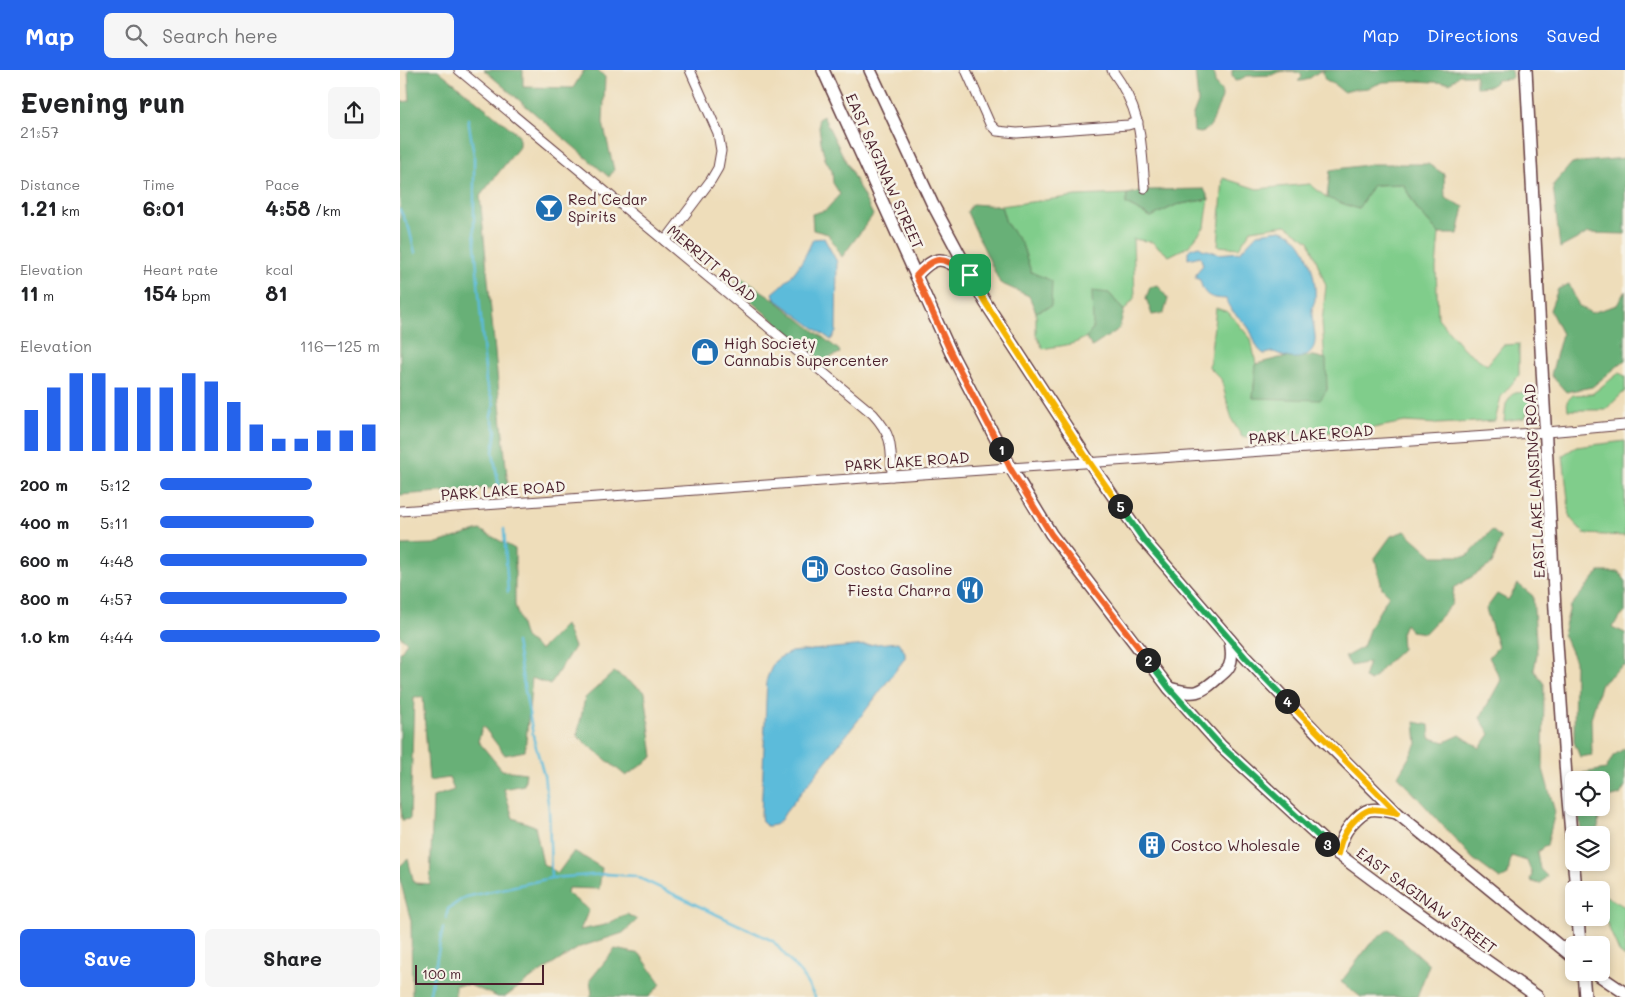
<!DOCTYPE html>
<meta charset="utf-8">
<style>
:root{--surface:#fff;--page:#f6f6f6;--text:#202124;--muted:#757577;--accent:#2563eb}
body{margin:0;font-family:Mali,sans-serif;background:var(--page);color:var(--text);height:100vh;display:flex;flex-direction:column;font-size:19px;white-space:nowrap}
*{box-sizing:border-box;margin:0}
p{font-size:16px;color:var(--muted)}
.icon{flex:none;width:28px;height:28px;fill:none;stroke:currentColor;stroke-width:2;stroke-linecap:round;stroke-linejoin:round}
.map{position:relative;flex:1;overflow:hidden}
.sheet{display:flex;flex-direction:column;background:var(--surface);width:400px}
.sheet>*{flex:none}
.fabs{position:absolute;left:1165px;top:701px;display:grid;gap:10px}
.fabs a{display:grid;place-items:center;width:45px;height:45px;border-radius:8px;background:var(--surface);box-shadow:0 2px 8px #0003;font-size:25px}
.scale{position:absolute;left:15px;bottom:12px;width:129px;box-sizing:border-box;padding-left:5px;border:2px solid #4a1f2b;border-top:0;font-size:14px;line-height:18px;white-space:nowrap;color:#4a1f2b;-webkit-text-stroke:4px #f7f3e8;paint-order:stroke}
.pin{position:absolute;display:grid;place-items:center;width:42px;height:42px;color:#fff;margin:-21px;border-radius:10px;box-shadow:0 2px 8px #0006}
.km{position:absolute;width:25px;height:25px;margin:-12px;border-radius:50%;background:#222;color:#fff;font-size:14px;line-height:25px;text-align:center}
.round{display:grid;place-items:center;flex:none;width:52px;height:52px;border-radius:8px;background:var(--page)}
.summary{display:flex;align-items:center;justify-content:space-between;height:85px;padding:0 20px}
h1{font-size:28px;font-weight:700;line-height:38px}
.metrics{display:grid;grid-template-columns:repeat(3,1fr);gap:8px;height:85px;padding:5px 20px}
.metrics div{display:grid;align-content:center}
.metrics b{font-size:21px;font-weight:700}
.metrics small{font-size:14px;font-weight:400}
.metrics p{font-size:14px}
.chart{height:140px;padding:10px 20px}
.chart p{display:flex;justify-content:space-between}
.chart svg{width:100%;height:90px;margin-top:5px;stroke:var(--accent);stroke-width:6}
.action{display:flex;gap:10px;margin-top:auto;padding:10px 20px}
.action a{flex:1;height:58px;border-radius:8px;background:var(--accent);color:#fff;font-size:20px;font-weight:700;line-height:58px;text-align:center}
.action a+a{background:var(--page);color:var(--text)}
ul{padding:0 20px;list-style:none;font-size:16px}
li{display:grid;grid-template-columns:80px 60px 1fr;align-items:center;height:38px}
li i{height:12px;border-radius:6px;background:var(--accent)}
header{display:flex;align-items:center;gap:30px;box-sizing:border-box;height:70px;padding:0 25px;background:var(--accent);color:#fff}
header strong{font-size:24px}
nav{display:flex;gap:28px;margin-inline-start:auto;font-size:18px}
.search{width:350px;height:45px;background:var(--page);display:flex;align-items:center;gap:12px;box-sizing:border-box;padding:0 18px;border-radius:8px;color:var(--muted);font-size:19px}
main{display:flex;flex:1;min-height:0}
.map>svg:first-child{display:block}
.green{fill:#80cd8b;stroke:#65765b}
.forest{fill:#68b077;stroke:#596851}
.water{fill:#5cbbda;stroke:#536d82}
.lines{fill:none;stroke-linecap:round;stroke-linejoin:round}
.stream{stroke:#5cbbda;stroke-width:2.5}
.minor-casing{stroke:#633c40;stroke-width:11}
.major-casing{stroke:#633c40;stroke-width:14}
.minor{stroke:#fff;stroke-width:9}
.major{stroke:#fff;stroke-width:11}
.split-1-casing{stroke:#fff;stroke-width:10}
.split-2-casing{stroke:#fff;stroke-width:10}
.split-3-casing{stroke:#fff;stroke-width:10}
.split-4-casing{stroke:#fff;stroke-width:10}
.split-5-casing{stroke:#fff;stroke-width:10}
.split-6-casing{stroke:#fff;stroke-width:10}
.split-1{stroke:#f0652b;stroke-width:6}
.split-2{stroke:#f0652b;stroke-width:6}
.split-3{stroke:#22a559;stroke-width:6}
.split-4{stroke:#f5b400;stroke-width:6}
.split-5{stroke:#22a559;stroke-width:6}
.split-6{stroke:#f5b400;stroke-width:6}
.labels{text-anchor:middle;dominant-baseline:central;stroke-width:5;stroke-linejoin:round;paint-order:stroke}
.street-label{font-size:15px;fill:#4a1f2b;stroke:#f7f3e8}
.poi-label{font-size:15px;fill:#4a1f2b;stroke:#f7f3e8;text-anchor:start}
</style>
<header>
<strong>Map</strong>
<div class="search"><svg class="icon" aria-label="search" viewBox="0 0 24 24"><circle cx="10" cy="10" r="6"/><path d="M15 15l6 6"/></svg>Search here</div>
<nav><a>Map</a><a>Directions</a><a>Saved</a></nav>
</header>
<main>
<section class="sheet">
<div class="summary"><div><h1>Evening run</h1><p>21:57</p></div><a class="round"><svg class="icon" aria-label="share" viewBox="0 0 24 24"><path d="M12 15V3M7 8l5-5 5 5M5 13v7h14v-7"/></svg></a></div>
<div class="metrics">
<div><p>Distance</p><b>1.21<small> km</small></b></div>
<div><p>Time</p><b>6:01</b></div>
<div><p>Pace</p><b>4:58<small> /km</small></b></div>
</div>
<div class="metrics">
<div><p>Elevation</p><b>11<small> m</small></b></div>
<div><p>Heart rate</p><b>154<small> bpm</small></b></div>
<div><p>kcal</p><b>81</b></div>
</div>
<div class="chart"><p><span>Elevation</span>116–125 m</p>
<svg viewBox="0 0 160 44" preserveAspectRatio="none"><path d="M5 44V24M15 44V13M25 44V6M35 44V6M45 44V13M55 44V13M65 44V13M75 44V6M85 44V10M95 44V20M105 44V31M115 44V38M125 44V38M135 44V34M145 44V34M155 44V31"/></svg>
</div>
<ul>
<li><b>200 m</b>5:12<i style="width:69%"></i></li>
<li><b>400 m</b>5:11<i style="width:70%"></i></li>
<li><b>600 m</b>4:48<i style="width:94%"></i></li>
<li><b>800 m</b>4:57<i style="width:85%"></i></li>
<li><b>1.0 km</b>4:44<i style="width:100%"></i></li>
</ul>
<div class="action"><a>Save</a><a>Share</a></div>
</section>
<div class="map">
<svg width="1225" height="927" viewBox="0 0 1225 927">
<rect width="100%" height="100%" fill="#f7f3e8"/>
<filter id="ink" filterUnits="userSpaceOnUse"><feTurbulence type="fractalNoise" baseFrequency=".02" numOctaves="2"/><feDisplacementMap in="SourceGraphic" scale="10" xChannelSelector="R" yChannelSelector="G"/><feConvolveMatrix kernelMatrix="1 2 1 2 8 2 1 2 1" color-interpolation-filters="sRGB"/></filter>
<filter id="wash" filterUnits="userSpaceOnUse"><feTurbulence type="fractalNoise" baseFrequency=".0096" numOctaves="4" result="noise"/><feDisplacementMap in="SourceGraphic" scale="20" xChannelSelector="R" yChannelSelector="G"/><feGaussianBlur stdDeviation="1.12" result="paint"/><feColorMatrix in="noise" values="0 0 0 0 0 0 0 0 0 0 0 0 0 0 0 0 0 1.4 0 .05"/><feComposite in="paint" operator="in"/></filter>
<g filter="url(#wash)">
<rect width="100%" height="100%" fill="#eeddba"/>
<g class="green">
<polygon points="823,108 857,119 910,114 927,128 973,115 1003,114 1017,139 1039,164 1036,198 1038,248 1064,279 1087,295 1103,275 1119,274 1119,305 1101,327 1095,351 1037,354 1005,352 957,361 842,367 832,350 821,309 809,297 816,238 828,242 851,269 856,294 853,328 927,320 922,252 926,216 909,171 886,155 851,160 839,178 818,176"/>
<path d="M727 124 726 134 751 147 776 135 809 129 805 156 789 176 769 186 752 172 733 169 735 227 724 241 709 223C702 238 697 263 681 270 671 276 655 276 643 279L636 264V242L651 236 631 202 622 174 606 153 601 136 676 126Z"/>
<polygon points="1219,303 1225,306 1225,321 1205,340 1168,340 1167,331 1173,325 1192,324"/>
<polygon points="1128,322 1130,337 1125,348 1104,351 1106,334 1113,323"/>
<polygon points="1225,371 1225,466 1185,464 1170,448 1163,385 1176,377"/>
<polygon points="1201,823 1225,837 1225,887 1219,882 1201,839"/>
</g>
<g class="forest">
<polygon points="8,0 38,0 119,65 119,77 80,126 108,417 0,425 0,32 10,31"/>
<polygon points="84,0 123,0 123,17 173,18 184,0 198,0 205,7 203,53 214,100 209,107"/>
<path d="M795 0H812L813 3 815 5C813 20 822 15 822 26 822 31 819 33 818 37 813 48 814 57 801 63L794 62 793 45 798 32Z"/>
<path d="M832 0H1111L1112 7 1110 9 1097 10 1091 16 1076 17V8L1075 5H1060L1050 13 1017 11 983 12 968 18 956 19 944 22C940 20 937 16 933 14 925 11 924 11 923 1H920C913 5 908 12 898 11L902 7 901 4C892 0 880 0 872 5L846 6 841 10 835 11 832 6Z"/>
<polygon points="423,46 473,145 442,187 428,164 413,160 412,144 426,140 440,124 433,113 432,101 425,89 421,72 418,49"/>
<polygon points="1225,88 1225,164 1188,163 1160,178 1153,115 1172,93"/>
<polygon points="973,94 1028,94 1044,104 1045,128 1064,137 1058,164 1039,164 1017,139 1003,114 973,115 958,139 927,128 930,100"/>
<polygon points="804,119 809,129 776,135 751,147 726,134 727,124 749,120"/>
<polygon points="572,134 601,136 606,153 622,174 631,202 652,211 651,236 636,242 629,226 600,213 567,142"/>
<polygon points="340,207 371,227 439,280 440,283 422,291 335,218 335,213"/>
<polygon points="1169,214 1179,236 1191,243 1217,235 1225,221 1225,290 1192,317 1166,322 1151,305 1162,264 1150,240 1158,219"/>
<polygon points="758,215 768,229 764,243 752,245 746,228 750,217"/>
<polygon points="692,221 709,223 724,241 719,259 692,277 686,268 693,259"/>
<polygon points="914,286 926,289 927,320 920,330 853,328 856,294 879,288"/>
<polygon points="80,460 115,479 115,535 125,568 140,580 165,555 174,577 150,615 132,608 125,681 105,685 83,656 78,671 102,700 126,703 124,715 104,719 113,748 135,756 143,794 158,803 174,781 202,798 199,819 168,818 167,823 189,840 180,860 205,855 227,844 237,850 223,863 180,877 133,907 105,927 98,927 69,915 55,915 55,927 12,927 11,851 0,810 0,796 8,789 14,813 30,814 33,727 54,720 49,708 29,711 23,627 14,627 10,749 2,750 0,724 0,583 7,572 0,566 0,475 34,474"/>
<polygon points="1092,460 1101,468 1092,494 1054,518 1052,534 1025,563 1011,561 1005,554 1001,563 1002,579 988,592 971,611 964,608 969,592 951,596 945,587 963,577 970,557 989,525 982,518 975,488 991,466 1005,461 1033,486 1067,486"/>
<polygon points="1199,502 1219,502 1225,510 1225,542 1212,557 1225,563 1225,597 1223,595 1200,615 1191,649 1192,685 1180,687 1174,672 1175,591 1163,564 1170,537"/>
<polygon points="1118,514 1133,526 1137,584 1134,600 1144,614 1143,699 1155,742 1147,775 1137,782 1140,799 1147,806 1140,814 1130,811 1132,804 1127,791 1111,786 1108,805 1100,809 1073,789 998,706 1017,674 1015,652 1029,655 1030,668 1045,672 1060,665 1080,678 1090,664 1080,648 1101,610 1089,587 1098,577 1086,539 1097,524 1108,530"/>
<polygon points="214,602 245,622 253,687 226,706 177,666 185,628"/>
<polygon points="1225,678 1225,716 1220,725 1201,730 1201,710 1178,710 1183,703 1206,699 1213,686"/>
<polygon points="1178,738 1199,738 1198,763 1196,765 1185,765 1181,761"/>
<polygon points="989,859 1029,895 1017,927 961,927 941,912 970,874"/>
<polygon points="215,879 240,884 261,914 249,927 189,927 192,924 190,910"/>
</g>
<g class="water">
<path d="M881 160C907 165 917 208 915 230 914 234 912 237 912 241 911 255 922 274 908 284 902 289 892 289 886 287 881 286 877 282 872 282 869 283 867 284 864 284 854 278 855 267 848 257 841 247 829 242 826 229 810 228 804 227 800 210L795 208 797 202 803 195 800 186 788 189V181L790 179 798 176 802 179 811 181 818 184 840 182 857 164 865 162Z"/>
<path d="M424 168 437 192 436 262 431 270 375 229 373 223C394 206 402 194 413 169Z"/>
<path d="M498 572 505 582V588L463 644 385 743C380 752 377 756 367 756L362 752 361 746 367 608 374 592 379 588 391 582Z"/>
</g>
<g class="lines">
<g class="stream">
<polyline points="68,49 74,85 74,161 86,312 94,334 91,346 96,361 93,383 99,416"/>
<polyline points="0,140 9,158 15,183"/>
<polyline points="104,459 108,522"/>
<polyline points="116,572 134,670 144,705 149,739 151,808"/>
<polyline points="46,848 48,839 65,827 151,808 206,804 235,806 373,871 402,905 415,927"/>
<polyline points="29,927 43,858"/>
</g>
</g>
</g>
<g filter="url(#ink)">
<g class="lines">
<defs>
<g id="minor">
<path d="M59 0 473 344C493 366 491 377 492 406"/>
<polyline points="566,0 590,54 597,61 617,63 728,55 738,52"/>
<path d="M712 0C742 41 741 69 745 118"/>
<polyline points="265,171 311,110 318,98 321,81 318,63 290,0"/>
<polyline points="0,441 492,406 1147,362 1225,355"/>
</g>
<g id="major">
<polyline points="423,0 551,283 611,398 651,464 769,618 821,676 938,784 996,827 1138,927"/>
<polyline points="470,0 532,133 585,232 690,393 743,469 845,587 921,667 997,743 1174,888"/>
<polyline points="1126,0 1156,558 1166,707 1176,820"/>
<path d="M516 206C538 181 544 189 569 204"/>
<path d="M769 618C796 625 799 625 820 606 824 603 829 599 830 594 833 587 831 577 830 570"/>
<path d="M938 784C941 769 945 760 956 749 960 745 963 742 969 740 978 738 988 741 997 743"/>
<polyline points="1178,848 1180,875"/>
<polyline points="1183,902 1185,927"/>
<polyline points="1194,902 1225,923"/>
</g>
</defs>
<use href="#minor" class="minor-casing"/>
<use href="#major" class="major-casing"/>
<use href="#minor" class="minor"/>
<use href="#major" class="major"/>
</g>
</g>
<g class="lines" filter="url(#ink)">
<defs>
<path id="split-1" d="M570 205C545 190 539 180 516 206L551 283 601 379"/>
<polyline id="split-2" points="601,379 610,398 651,464 748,590"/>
<polyline id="split-3" points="748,590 769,618 821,676 927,774"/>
<path id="split-4" d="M887 631 997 743C988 741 978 738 969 740 963 742 960 745 956 749 945 760 941 769 938 784L927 774"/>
<polyline id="split-5" points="720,436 743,469 845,587 887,631"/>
<polyline id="split-6" points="570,205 585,232 690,393 720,436"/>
</defs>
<use href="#split-1" class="split-1-casing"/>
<use href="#split-2" class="split-2-casing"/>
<use href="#split-3" class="split-3-casing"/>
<use href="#split-4" class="split-4-casing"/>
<use href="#split-5" class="split-5-casing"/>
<use href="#split-6" class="split-6-casing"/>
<use href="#split-1" class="split-1"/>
<use href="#split-2" class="split-2"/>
<use href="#split-3" class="split-3"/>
<use href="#split-4" class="split-4"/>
<use href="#split-5" class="split-5"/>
<use href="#split-6" class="split-6"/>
</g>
<defs>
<symbol id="bar-disc" viewBox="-11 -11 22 22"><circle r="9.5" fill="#1f6fb2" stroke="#f7f3e8"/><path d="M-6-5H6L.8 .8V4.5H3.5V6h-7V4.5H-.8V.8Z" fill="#fff"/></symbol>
<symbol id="shop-disc" viewBox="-11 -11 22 22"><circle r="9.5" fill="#1f6fb2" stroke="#f7f3e8"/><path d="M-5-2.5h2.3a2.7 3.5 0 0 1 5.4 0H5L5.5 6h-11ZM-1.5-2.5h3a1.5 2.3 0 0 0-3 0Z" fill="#fff"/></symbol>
<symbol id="fuel-disc" viewBox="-11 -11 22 22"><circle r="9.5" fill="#1f6fb2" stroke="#f7f3e8"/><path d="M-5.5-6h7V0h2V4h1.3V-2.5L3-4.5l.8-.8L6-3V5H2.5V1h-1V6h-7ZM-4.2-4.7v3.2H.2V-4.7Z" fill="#fff"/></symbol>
<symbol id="restaurant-disc" viewBox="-11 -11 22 22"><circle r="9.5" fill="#1f6fb2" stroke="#f7f3e8"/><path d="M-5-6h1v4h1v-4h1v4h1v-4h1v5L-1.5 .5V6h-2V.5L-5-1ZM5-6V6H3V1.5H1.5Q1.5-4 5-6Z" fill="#fff"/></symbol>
<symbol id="building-disc" viewBox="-11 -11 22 22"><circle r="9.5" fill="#1f6fb2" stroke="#f7f3e8"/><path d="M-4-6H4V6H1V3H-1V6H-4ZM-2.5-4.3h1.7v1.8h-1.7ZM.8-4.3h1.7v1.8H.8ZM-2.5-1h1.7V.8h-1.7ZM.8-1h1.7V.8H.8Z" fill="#fff"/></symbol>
</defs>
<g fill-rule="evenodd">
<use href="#bar-disc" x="133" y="122" width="32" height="32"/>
<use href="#shop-disc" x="289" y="266" width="32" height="32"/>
<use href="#fuel-disc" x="399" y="483" width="32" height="32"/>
<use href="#restaurant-disc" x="554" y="504" width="32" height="32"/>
<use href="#building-disc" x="736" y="759" width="32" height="32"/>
</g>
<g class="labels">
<g class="street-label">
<text transform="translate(485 101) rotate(66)">EAST SAGINAW STREET</text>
<text transform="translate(312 193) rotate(40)">MERRITT ROAD</text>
<text transform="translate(911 364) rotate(-4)">PARK LAKE ROAD</text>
<text transform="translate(507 391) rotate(-4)">PARK LAKE ROAD</text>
<text transform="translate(1134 411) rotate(-93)">EAST LAKE LANSING ROAD</text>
<text transform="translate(103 420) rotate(-4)">PARK LAKE ROAD</text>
<text transform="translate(1027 830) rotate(36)">EAST SAGINAW STREET</text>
</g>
<g class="poi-label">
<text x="168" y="129">Red Cedar<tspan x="168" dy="17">Spirits</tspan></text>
<text x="324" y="273">High Society<tspan x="324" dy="17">Cannabis Supercenter</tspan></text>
<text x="434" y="499">Costco Gasoline</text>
<text x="551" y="520" text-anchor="end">Fiesta Charra</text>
<text x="771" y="775">Costco Wholesale</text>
</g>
</g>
</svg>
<div class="fabs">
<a><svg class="icon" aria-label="locate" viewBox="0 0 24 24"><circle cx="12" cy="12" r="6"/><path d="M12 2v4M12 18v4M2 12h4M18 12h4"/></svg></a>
<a><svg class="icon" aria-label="layers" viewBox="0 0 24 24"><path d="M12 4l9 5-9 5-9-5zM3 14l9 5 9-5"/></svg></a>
<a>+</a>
<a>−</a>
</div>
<div class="scale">100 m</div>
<div class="pin" style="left:570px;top:205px;background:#1e9e55"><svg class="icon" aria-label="arrive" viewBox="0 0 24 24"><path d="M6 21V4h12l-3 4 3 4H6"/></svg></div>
<b class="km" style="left:601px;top:379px">1</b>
<b class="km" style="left:748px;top:590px">2</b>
<b class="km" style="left:927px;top:774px">3</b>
<b class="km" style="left:887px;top:631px">4</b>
<b class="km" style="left:720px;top:436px">5</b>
</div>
</main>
